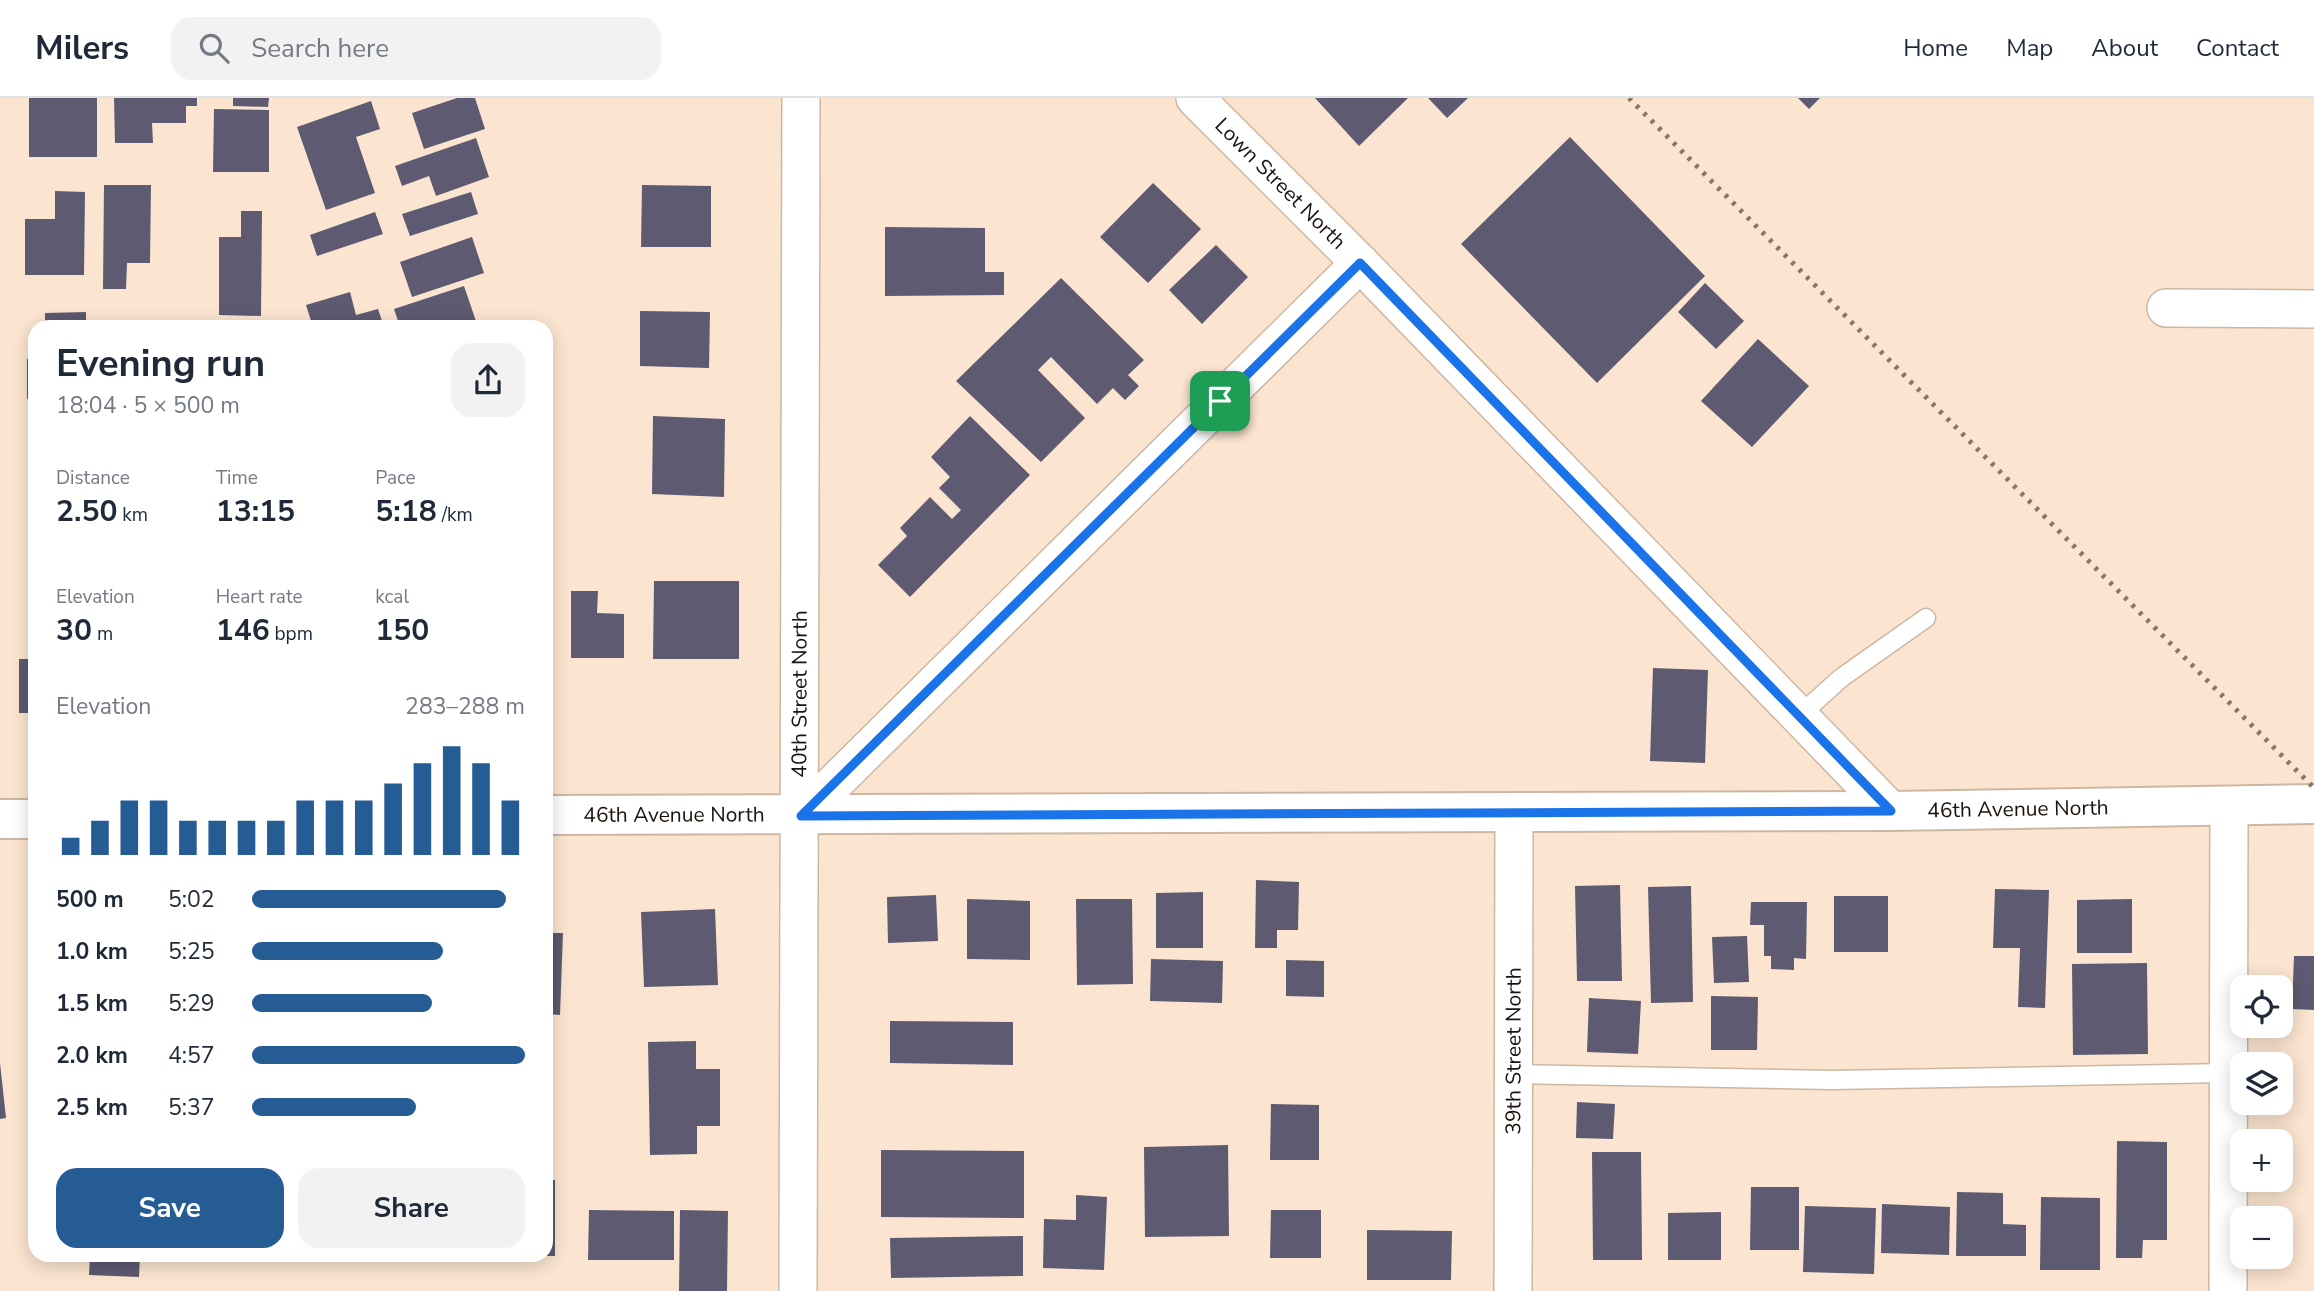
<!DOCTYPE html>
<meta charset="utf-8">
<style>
:root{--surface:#fff;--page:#f2f2f3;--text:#1f2937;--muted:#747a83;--line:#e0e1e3;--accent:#265c94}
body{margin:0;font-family:"Nunito Sans",sans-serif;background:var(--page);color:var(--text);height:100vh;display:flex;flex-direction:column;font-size:26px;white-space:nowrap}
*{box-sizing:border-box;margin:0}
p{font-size:23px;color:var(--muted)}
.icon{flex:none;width:38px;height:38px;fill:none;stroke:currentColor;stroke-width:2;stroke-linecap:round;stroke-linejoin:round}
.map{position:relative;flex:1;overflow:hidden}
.drawer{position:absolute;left:28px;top:222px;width:525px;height:942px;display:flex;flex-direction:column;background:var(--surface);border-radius:21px;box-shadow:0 4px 18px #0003}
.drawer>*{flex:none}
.controls{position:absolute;left:2230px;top:877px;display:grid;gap:14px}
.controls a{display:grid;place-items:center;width:63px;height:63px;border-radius:14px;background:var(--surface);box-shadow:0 4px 18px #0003;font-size:35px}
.pin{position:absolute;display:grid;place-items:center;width:60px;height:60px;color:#fff;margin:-30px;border-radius:14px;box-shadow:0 4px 10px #0006}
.round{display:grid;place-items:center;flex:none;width:74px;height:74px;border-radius:21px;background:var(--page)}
.summary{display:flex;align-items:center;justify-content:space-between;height:119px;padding:0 28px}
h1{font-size:38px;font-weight:700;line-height:52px}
.figures{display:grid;grid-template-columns:repeat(3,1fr);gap:10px;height:119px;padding:7px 28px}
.figures div{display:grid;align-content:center}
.figures b{font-size:30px;font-weight:700}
.figures small{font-size:19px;font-weight:400}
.figures p{font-size:19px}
.chart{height:196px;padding:14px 28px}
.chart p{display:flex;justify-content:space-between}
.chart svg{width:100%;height:126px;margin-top:7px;stroke:var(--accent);stroke-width:6}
.button{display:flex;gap:14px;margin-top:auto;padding:14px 28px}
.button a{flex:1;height:80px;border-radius:21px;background:var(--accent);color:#fff;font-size:28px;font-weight:700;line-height:80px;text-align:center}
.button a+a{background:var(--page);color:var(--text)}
ul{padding:0 28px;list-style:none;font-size:23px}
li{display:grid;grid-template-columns:112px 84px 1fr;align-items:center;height:52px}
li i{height:18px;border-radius:9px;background:var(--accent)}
header{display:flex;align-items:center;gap:42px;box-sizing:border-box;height:98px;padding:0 35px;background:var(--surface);border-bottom:2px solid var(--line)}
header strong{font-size:33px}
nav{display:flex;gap:38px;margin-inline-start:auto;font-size:24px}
.search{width:490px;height:63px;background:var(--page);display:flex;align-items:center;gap:18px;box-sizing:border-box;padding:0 24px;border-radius:21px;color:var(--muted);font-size:26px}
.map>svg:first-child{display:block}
.building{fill:#5d5a71}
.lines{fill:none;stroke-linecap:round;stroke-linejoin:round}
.service-casing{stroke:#cdb7a3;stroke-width:21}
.minor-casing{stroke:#cdb7a3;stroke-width:40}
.tertiary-casing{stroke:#cdb7a3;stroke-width:42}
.service{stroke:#fff;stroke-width:18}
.minor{stroke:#fff;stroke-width:37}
.tertiary{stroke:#fff;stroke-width:38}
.rail{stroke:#86776a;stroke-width:5;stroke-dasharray:3.5 7;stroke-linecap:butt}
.route-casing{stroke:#fff;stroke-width:14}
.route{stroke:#1a73e8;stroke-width:9}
.labels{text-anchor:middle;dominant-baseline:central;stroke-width:7;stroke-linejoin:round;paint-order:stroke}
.street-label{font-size:21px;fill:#1b130c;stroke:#fef5ec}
</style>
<header>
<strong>Milers</strong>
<div class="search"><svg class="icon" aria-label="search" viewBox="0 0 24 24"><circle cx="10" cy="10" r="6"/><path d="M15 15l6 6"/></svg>Search here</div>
<nav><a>Home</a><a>Map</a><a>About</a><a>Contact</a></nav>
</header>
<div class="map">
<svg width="2314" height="1193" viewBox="0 0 2314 1193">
<rect width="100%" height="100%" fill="#fbe5d0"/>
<g class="building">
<rect x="29" y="0" width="68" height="59"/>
<polygon points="114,0 197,0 197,8 186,8 186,25 152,25 153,45 115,45"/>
<polygon points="233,0 269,0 268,9 233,8"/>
<polygon points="457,0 475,0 485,31 424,51 412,15"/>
<polygon points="1315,0 1408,0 1359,48"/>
<polygon points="1428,0 1468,0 1447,20"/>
<polygon points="1798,0 1820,0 1809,11"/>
<polygon points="371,3 380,31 356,39 375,95 326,112 297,29"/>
<polygon points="214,11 269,12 269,74 213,74"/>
<polygon points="1570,39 1705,178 1597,285 1461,146"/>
<polygon points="476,40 489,79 436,98 429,78 402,88 395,68"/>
<polygon points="1153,85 1201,131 1148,185 1100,139"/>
<polygon points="104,87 151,87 150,165 127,165 126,191 103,191"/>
<polygon points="642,87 711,88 711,149 641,149"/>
<polygon points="55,93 85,94 84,177 25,177 25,121 55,121"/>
<polygon points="471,94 478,116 410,138 402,116"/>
<polygon points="241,113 262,113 261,218 219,217 219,139 241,139"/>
<polygon points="375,114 383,136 317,158 310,137"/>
<polygon points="885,129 985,130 985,174 1004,174 1004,197 885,198"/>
<polygon points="472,139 484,175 412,199 400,164"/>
<polygon points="1216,147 1248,179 1202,226 1169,192"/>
<polygon points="1061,180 1144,262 1128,277 1139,288 1125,302 1113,290 1097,306 1051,259 1038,272 1085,320 1041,364 956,283"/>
<polygon points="1705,185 1744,223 1716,251 1678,214"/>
<polygon points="464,188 478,229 400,229 394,211"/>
<polygon points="350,194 356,217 378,211 384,229 313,229 306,207"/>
<polygon points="640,213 710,214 709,270 640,268"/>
<polygon points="86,214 86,229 45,229 45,215"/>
<polygon points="1758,241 1809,288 1752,349 1701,303"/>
<rect x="27" y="261" width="8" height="40"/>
<polygon points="653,318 725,321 724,399 652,396"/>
<polygon points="970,318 1030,377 910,499 878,467 907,438 900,430 930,399 952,421 961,412 939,390 950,379 931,359"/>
<rect x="31" y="481" width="4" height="49"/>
<polygon points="654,483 739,483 739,561 653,561"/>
<polygon points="571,493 598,493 597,515 624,516 624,560 571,560"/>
<rect x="19" y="561" width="16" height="54"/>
<polygon points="1653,570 1708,572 1705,665 1650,663"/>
<polygon points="1256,782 1299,784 1298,832 1277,832 1277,850 1255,850"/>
<polygon points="1620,787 1622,883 1577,883 1575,788"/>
<polygon points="1691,788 1693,904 1651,905 1648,789"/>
<polygon points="1995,791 2049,792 2045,910 2018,909 2020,850 1993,850"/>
<polygon points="1203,794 1203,850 1156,850 1156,795"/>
<polygon points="936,797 938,843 888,845 887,799"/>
<rect x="1834" y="798" width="54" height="56"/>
<polygon points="967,801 1030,803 1030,862 967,861"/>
<polygon points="1076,801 1132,801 1133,886 1077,887"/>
<polygon points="2132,801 2132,855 2077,855 2077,802"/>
<polygon points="1751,804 1807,804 1806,861 1794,860 1794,872 1771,871 1771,858 1764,858 1764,827 1750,827"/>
<polygon points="715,811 718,887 644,889 641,814"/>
<polygon points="546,835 563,835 560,917 546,916"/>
<polygon points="1747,838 1749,884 1714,885 1712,839"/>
<polygon points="2294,858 2314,858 2314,912 2292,911"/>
<polygon points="1151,861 1223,863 1222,905 1150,903"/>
<polygon points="1286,862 1324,863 1324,899 1286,898"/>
<polygon points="2147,865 2148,956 2073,957 2072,866"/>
<polygon points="1711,898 1758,899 1757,952 1711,952"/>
<polygon points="1589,900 1641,903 1638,956 1587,954"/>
<polygon points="890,923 1013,924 1013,967 890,965"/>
<polygon points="696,943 696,971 720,971 720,1028 697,1028 697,1056 650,1057 648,944"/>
<polygon points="0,965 6,1020 0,1021"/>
<polygon points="1577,1004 1615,1006 1613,1041 1576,1040"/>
<polygon points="1271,1006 1319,1007 1319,1062 1270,1062"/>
<polygon points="2117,1043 2167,1044 2167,1142 2143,1142 2142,1160 2116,1160"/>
<polygon points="1228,1047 1229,1138 1145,1139 1144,1049"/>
<polygon points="881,1052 1024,1053 1024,1120 881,1119"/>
<polygon points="1592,1054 1641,1054 1642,1162 1593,1162"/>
<rect x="546" y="1082" width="9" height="76"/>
<polygon points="1751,1089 1799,1089 1799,1152 1750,1152"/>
<polygon points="1957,1094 2003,1095 2003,1126 2026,1127 2026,1158 1956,1158"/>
<polygon points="1076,1097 1107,1099 1104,1172 1043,1170 1044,1121 1076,1122"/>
<polygon points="2041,1099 2100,1100 2100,1172 2040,1172"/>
<polygon points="1882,1106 1950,1109 1949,1157 1881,1155"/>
<polygon points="1805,1108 1876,1110 1874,1176 1803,1174"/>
<polygon points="589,1112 674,1113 674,1162 588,1162"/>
<polygon points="680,1112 728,1113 727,1193 679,1193"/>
<polygon points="1271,1112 1321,1112 1321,1160 1270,1160"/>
<polygon points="1721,1114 1721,1162 1668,1162 1668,1115"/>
<polygon points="1367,1132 1452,1133 1451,1182 1367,1182"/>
<polygon points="1023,1138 1023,1178 891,1180 890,1140"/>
<polygon points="90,1157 140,1157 139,1179 89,1177"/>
</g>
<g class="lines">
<defs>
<g id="service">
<polyline points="1799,618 1841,580 1926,520"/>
<polyline points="1514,976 1832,982 2228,975"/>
</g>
<g id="minor">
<path id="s1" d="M1195 0 1360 165 1891 713"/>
<polyline points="2166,210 2314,211"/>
<polyline points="801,718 1360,165"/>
<path id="s2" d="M798 1193 801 0"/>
<path id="s3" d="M1513 1193 1514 714"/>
<polyline points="2228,1193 2229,709"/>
</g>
<g id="tertiary">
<path id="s4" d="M546 717 1891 713 2314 706"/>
<polyline points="0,721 35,721"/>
</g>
</defs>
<use href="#service" class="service-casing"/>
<use href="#minor" class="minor-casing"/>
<use href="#tertiary" class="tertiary-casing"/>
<use href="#service" class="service"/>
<use href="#minor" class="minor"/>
<use href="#tertiary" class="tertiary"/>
<polyline class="rail" points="1629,0 2314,690"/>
</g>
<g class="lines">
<defs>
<polygon id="route" points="1360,165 1891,713 801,718"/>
</defs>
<use href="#route" class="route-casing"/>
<use href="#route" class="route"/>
</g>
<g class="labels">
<g class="street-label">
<text stroke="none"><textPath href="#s1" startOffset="121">Lown Street North</textPath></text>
<text stroke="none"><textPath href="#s2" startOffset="597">40th Street North</textPath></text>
<text stroke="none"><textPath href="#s4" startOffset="1472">46th Avenue North</textPath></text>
<text stroke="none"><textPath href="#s4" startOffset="128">46th Avenue North</textPath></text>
<text stroke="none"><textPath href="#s3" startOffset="240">39th Street North</textPath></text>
</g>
</g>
</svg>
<div class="controls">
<a><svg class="icon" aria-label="locate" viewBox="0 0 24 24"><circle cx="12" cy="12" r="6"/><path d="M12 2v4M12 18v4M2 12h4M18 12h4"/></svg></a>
<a><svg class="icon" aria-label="layers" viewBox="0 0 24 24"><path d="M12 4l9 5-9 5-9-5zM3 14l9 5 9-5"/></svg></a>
<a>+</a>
<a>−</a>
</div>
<div class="pin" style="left:1220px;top:303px;background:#1e9e55"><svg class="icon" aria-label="arrive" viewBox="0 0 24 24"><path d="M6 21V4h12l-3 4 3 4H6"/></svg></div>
<section class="drawer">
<div class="summary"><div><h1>Evening run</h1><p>18:04 · 5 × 500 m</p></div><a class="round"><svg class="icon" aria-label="share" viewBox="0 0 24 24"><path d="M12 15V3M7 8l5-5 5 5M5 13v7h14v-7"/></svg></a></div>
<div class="figures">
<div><p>Distance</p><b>2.50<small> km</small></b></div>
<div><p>Time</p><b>13:15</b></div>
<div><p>Pace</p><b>5:18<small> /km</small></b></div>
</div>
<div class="figures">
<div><p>Elevation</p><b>30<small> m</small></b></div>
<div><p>Heart rate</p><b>146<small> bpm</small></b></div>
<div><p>kcal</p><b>150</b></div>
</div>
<div class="chart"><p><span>Elevation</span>283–288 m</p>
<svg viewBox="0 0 160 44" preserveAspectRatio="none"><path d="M5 44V38M15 44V32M25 44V25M35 44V25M45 44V32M55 44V32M65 44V32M75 44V32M85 44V25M95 44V25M105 44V25M115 44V19M125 44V12M135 44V6M145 44V12M155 44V25"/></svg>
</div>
<ul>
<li><b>500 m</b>5:02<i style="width:93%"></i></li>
<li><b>1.0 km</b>5:25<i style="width:70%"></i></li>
<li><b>1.5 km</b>5:29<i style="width:66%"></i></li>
<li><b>2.0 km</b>4:57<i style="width:100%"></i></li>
<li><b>2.5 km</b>5:37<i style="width:60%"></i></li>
</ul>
<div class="button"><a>Save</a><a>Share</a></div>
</section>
</div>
